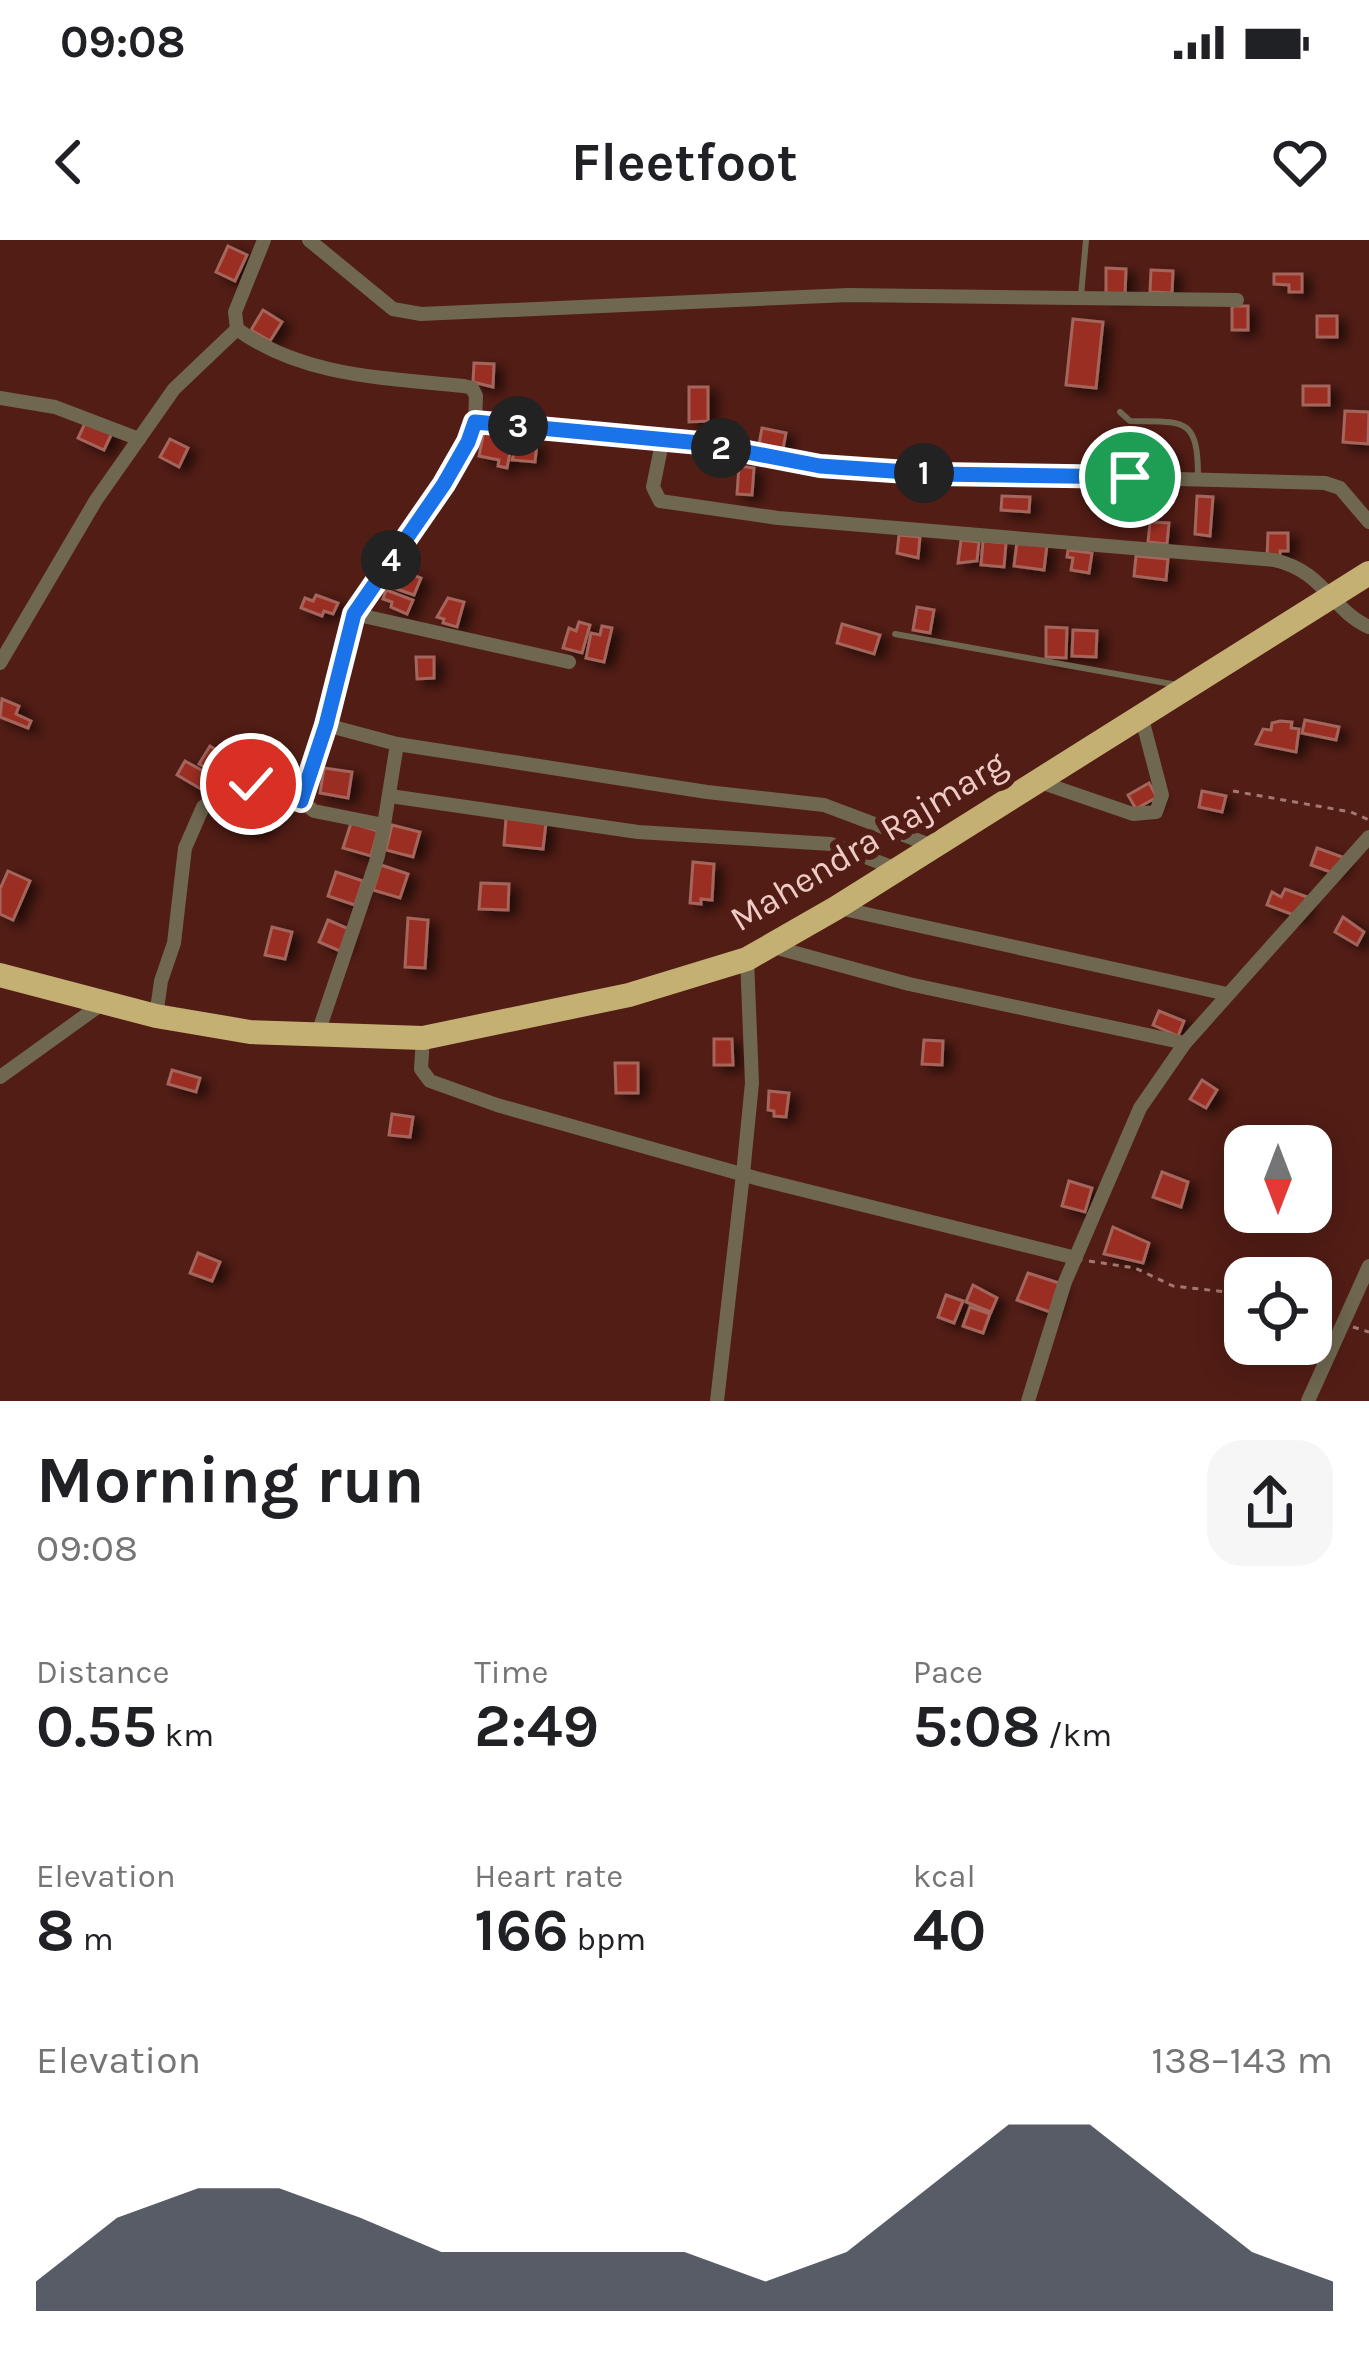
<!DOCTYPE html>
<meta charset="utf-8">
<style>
:root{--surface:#fff;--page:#f6f6f6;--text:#202124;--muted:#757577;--accent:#111827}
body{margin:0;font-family:Karla,sans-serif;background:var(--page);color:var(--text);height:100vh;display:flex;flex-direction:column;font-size:45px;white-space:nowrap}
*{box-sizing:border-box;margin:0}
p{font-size:39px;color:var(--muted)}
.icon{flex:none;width:66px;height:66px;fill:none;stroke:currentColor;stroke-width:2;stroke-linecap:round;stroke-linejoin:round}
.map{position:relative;height:1161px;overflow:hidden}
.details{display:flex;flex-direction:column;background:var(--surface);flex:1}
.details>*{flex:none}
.needle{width:78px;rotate:180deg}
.tools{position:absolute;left:1224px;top:885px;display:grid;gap:24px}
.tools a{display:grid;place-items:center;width:108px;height:108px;border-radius:24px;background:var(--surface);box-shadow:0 6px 30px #0003;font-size:60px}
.pin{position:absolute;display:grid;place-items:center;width:102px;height:102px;color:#fff;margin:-51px;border:6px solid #fff;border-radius:50%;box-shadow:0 3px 12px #0007}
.km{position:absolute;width:60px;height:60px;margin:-30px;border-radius:50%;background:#222;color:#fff;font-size:33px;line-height:60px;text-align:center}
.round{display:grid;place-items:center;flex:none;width:126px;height:126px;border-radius:36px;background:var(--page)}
.headline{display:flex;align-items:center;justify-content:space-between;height:204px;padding:0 36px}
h1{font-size:66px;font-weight:700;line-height:90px}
.stats{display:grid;grid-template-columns:repeat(3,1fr);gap:18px;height:204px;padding:12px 36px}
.stats div{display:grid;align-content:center}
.stats b{font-size:60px;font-weight:700}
.stats small{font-size:33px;font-weight:400}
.stats p{font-size:33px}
.chart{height:336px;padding:24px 36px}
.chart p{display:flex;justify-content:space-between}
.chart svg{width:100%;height:216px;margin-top:12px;fill:var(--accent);opacity:.7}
.status{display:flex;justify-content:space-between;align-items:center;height:84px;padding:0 60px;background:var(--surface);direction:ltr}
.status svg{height:33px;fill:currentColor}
header{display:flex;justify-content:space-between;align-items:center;height:156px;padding:0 36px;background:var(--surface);font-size:54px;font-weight:700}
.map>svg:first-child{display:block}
.building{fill:#9b2f21;stroke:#a3655b;stroke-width:3;filter:url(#shadow)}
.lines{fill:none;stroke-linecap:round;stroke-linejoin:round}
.path{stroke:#a37870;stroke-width:3;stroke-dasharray:6 6;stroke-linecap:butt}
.lane{stroke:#6f674f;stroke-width:6}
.street{stroke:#6f674f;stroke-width:14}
.highway{stroke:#c5b074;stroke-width:24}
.route-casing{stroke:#fff;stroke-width:24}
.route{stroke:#1a73e8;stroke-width:15}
.labels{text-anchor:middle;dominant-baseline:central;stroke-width:12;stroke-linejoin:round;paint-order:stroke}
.street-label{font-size:36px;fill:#eecbc4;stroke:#521d15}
</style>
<div class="status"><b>09:08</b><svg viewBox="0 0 49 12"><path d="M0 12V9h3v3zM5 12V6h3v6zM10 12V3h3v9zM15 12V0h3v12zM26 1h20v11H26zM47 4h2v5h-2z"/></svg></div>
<header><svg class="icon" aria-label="back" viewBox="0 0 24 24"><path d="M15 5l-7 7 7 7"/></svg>Fleetfoot<svg class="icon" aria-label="heart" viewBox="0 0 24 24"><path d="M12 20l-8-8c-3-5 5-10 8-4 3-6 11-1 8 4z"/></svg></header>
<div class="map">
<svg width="1369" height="1161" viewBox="0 0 1369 1161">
<defs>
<filter id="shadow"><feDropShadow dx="8" dy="5" stdDeviation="6" flood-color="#0009"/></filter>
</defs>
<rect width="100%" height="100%" fill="#521d15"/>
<g class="building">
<polygon points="228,6 247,15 235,41 216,32"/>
<polygon points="1106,28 1126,29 1125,56 1106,56"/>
<polygon points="1151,30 1173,31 1172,53 1150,52"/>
<polygon points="1274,34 1302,34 1302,52 1289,52 1289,45 1274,44"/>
<rect x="1232" y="66" width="16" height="24"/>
<polygon points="263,70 282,82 270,101 251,90"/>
<rect x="1317" y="76" width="20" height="21"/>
<polygon points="1073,79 1103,82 1096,148 1066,145"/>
<polygon points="474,123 494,124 493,147 473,142"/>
<rect x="1303" y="146" width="26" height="19"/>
<polygon points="689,147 708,147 708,181 689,182"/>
<polygon points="1345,171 1369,172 1368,204 1343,202"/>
<polygon points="87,179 113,191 104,210 78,198"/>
<polygon points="762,188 786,193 783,209 759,204"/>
<polygon points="484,191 504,195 503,200 512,202 507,228 498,226 499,220 479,216"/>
<polygon points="170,199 188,208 179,227 160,217"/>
<polygon points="518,201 537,203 535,222 512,220"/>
<polygon points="1098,205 1116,206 1115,235 1098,235"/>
<polygon points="1133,211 1171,215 1168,235 1130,230"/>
<polygon points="739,226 754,228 752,255 737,254"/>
<polygon points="1002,256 1030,257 1029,272 1001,270"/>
<polygon points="1197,256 1213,257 1210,296 1195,294"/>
<polygon points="1150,282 1169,283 1167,304 1148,302"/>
<polygon points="1268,293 1288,293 1288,311 1280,311 1280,317 1267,317"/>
<polygon points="899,295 920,297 918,318 897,313"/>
<polygon points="961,300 979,302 977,321 958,323"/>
<polygon points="983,301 1006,303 1004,327 981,325"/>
<polygon points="1017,302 1047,305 1044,330 1014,326"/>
<polygon points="1068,310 1092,313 1089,333 1071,330 1073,318 1067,317"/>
<polygon points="1136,316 1168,319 1166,340 1134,336"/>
<polygon points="397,329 421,338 414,355 391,347"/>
<polygon points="386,350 413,360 407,374 391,367 392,362 383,359"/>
<polygon points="316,355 338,363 333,374 324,371 322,376 301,368 305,358 313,361"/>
<polygon points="448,358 464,362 457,387 443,383 444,379 437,377"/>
<polygon points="917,367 934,370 930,393 913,390"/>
<polygon points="579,382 590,385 582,413 563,408 569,388 576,391"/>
<polygon points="842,384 880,395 874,414 837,403"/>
<polygon points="602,386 612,388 604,422 586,418 591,393 600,395"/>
<polygon points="1046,387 1067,388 1066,418 1046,417"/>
<polygon points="1073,390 1097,391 1096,417 1072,416"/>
<polygon points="416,417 434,417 434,438 417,439"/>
<polygon points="2,459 19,466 16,474 31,481 28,488 0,477"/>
<polygon points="1305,480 1339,487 1336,500 1302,493"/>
<polygon points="1280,481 1292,482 1291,488 1299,489 1296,512 1256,504 1263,489 1271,490 1272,483"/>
<polygon points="210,506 226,516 216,533 199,524"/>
<polygon points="185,521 214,537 206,552 177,535"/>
<polygon points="324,528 352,532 348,558 320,553"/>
<polygon points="1149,543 1157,557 1136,569 1128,555"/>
<polygon points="1202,551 1226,556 1222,572 1199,567"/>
<polygon points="233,562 265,576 257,592 225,578"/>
<polygon points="506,578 546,583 543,609 504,605"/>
<polygon points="351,583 378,591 371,616 343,608"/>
<polygon points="392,585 420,592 413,617 386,610"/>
<polygon points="1317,608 1345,618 1333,633 1311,625"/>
<polygon points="693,622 714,624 712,660 701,659 701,664 690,663"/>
<polygon points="381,625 408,634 400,658 373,650"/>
<polygon points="8,631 30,641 13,680 0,674 0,649"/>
<polygon points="336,632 363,641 355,665 328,656"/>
<polygon points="481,643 509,644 508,670 479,669"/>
<polygon points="1285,649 1307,657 1299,677 1267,665 1272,652 1281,657"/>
<polygon points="1343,677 1364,692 1357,705 1335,692"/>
<polygon points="408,678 428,680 425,728 405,727"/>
<polygon points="328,680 349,689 340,711 319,702"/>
<polygon points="272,687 292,692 285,719 265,715"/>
<polygon points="1159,771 1184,781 1178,796 1153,785"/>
<polygon points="714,799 732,799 733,825 714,825"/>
<polygon points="924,800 943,801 942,825 922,824"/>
<polygon points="615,823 638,823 638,853 616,853"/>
<polygon points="172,830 200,838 196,852 168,844"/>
<polygon points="1202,840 1217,850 1206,868 1190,859"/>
<polygon points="769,851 789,853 786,877 774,876 774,871 768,870"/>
<polygon points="392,874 413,877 410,897 389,895"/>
<polygon points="1162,932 1188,942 1181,967 1153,957"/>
<polygon points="1069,941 1092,948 1085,972 1062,966"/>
<polygon points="1113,987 1149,1003 1143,1023 1104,1014"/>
<polygon points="198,1013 220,1022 212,1041 190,1033"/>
<polygon points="1028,1033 1059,1043 1050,1072 1017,1060"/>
<polygon points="973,1045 997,1058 991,1072 966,1062"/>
<polygon points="946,1055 963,1061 954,1083 938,1077"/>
<polygon points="970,1067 990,1074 983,1093 963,1086"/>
</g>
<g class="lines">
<g class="path">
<polyline points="1233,551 1351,572 1369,580"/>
<polyline points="1089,1021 1135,1028 1173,1046 1245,1054"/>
<polyline points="1311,1073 1327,1078"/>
<polyline points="1353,1087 1369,1092"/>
</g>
<g class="lane">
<polyline points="1081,56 1086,0"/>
<path d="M1120 172 1130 181C1184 182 1198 176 1198 237"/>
<polyline points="895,394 1177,445"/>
</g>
<g class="street">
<polyline points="309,0 393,69 421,74 849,55 1237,60"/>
<path d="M237 89C302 137 387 138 464 146L472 148 476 156 475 182 468 201 444 244 354 374 326 485 301 561"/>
<polyline points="0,158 55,167 139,199"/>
<polyline points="475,182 663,198 820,226 880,231 1325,243 1340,248 1369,282"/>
<path d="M663 198 653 247 660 261 778 278 1274 320C1324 331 1331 370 1369 387"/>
<polyline points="354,374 569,422"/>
<polyline points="0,423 96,260 174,149 237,89 235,72 264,0"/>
<polyline points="326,485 397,504 384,585"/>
<polyline points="397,504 707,552 824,565 933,606"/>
<polyline points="1037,541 1133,574 1156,572 1162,555 1141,475"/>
<polyline points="390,556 638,592 831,604 897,629"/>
<polyline points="839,668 1227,754"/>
<polyline points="770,706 909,744 1185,803"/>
<polyline points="156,776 161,741 174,703 185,608 203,567 231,547 251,544 301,561 314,571 384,585 378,616 318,793"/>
<polyline points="423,798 421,829 430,841 497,865 759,939 1076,1018"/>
<polyline points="0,837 103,763"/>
<polyline points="743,934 752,843 747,719"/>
<polyline points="717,1161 743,934"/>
<polyline points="1028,1161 1065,1042 1140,868 1185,803 1369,597"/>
<polyline points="1308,1161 1369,1026"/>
</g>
<polyline class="highway" points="0,735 156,776 250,792 423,798 629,755 747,719 836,668 1369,333"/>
</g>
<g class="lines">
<defs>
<polyline id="route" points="251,544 301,561 326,485 354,374 444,244 468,202 475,182 700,203 820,226 936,234 1130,237"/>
</defs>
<use href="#route" class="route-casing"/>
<use href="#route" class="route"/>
</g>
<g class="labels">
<g class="street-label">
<text transform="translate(868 601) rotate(-31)">Mahendra Rajmarg</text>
</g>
</g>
</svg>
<div class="tools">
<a><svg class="needle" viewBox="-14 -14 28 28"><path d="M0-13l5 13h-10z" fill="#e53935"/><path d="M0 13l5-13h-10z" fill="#757577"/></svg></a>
<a><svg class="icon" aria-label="locate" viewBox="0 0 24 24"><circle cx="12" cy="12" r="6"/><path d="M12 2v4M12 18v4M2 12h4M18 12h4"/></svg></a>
</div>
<div class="pin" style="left:1130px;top:237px;background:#1e9e55"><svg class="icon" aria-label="arrive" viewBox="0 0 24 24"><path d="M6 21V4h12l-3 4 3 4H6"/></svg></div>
<div class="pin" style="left:251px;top:544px;background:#d93025"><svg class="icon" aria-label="check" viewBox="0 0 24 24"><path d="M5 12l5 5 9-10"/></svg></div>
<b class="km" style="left:924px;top:233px">1</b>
<b class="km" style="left:721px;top:208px">2</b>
<b class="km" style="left:518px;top:186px">3</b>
<b class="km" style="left:391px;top:320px">4</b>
</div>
<section class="details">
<div class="headline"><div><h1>Morning run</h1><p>09:08</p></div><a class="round"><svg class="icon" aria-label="share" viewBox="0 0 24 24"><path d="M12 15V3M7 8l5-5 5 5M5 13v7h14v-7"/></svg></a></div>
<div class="stats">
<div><p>Distance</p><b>0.55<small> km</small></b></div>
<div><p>Time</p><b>2:49</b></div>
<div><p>Pace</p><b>5:08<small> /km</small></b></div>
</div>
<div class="stats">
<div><p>Elevation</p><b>8<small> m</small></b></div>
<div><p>Heart rate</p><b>166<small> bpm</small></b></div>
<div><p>kcal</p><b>40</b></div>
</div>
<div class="chart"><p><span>Elevation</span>138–143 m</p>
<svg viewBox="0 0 160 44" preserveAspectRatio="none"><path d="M0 44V38L10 25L20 19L30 19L40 25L50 32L60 32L70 32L80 32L90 38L100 32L110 19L120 6L130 6L140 19L150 32L160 38V44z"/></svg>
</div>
</section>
